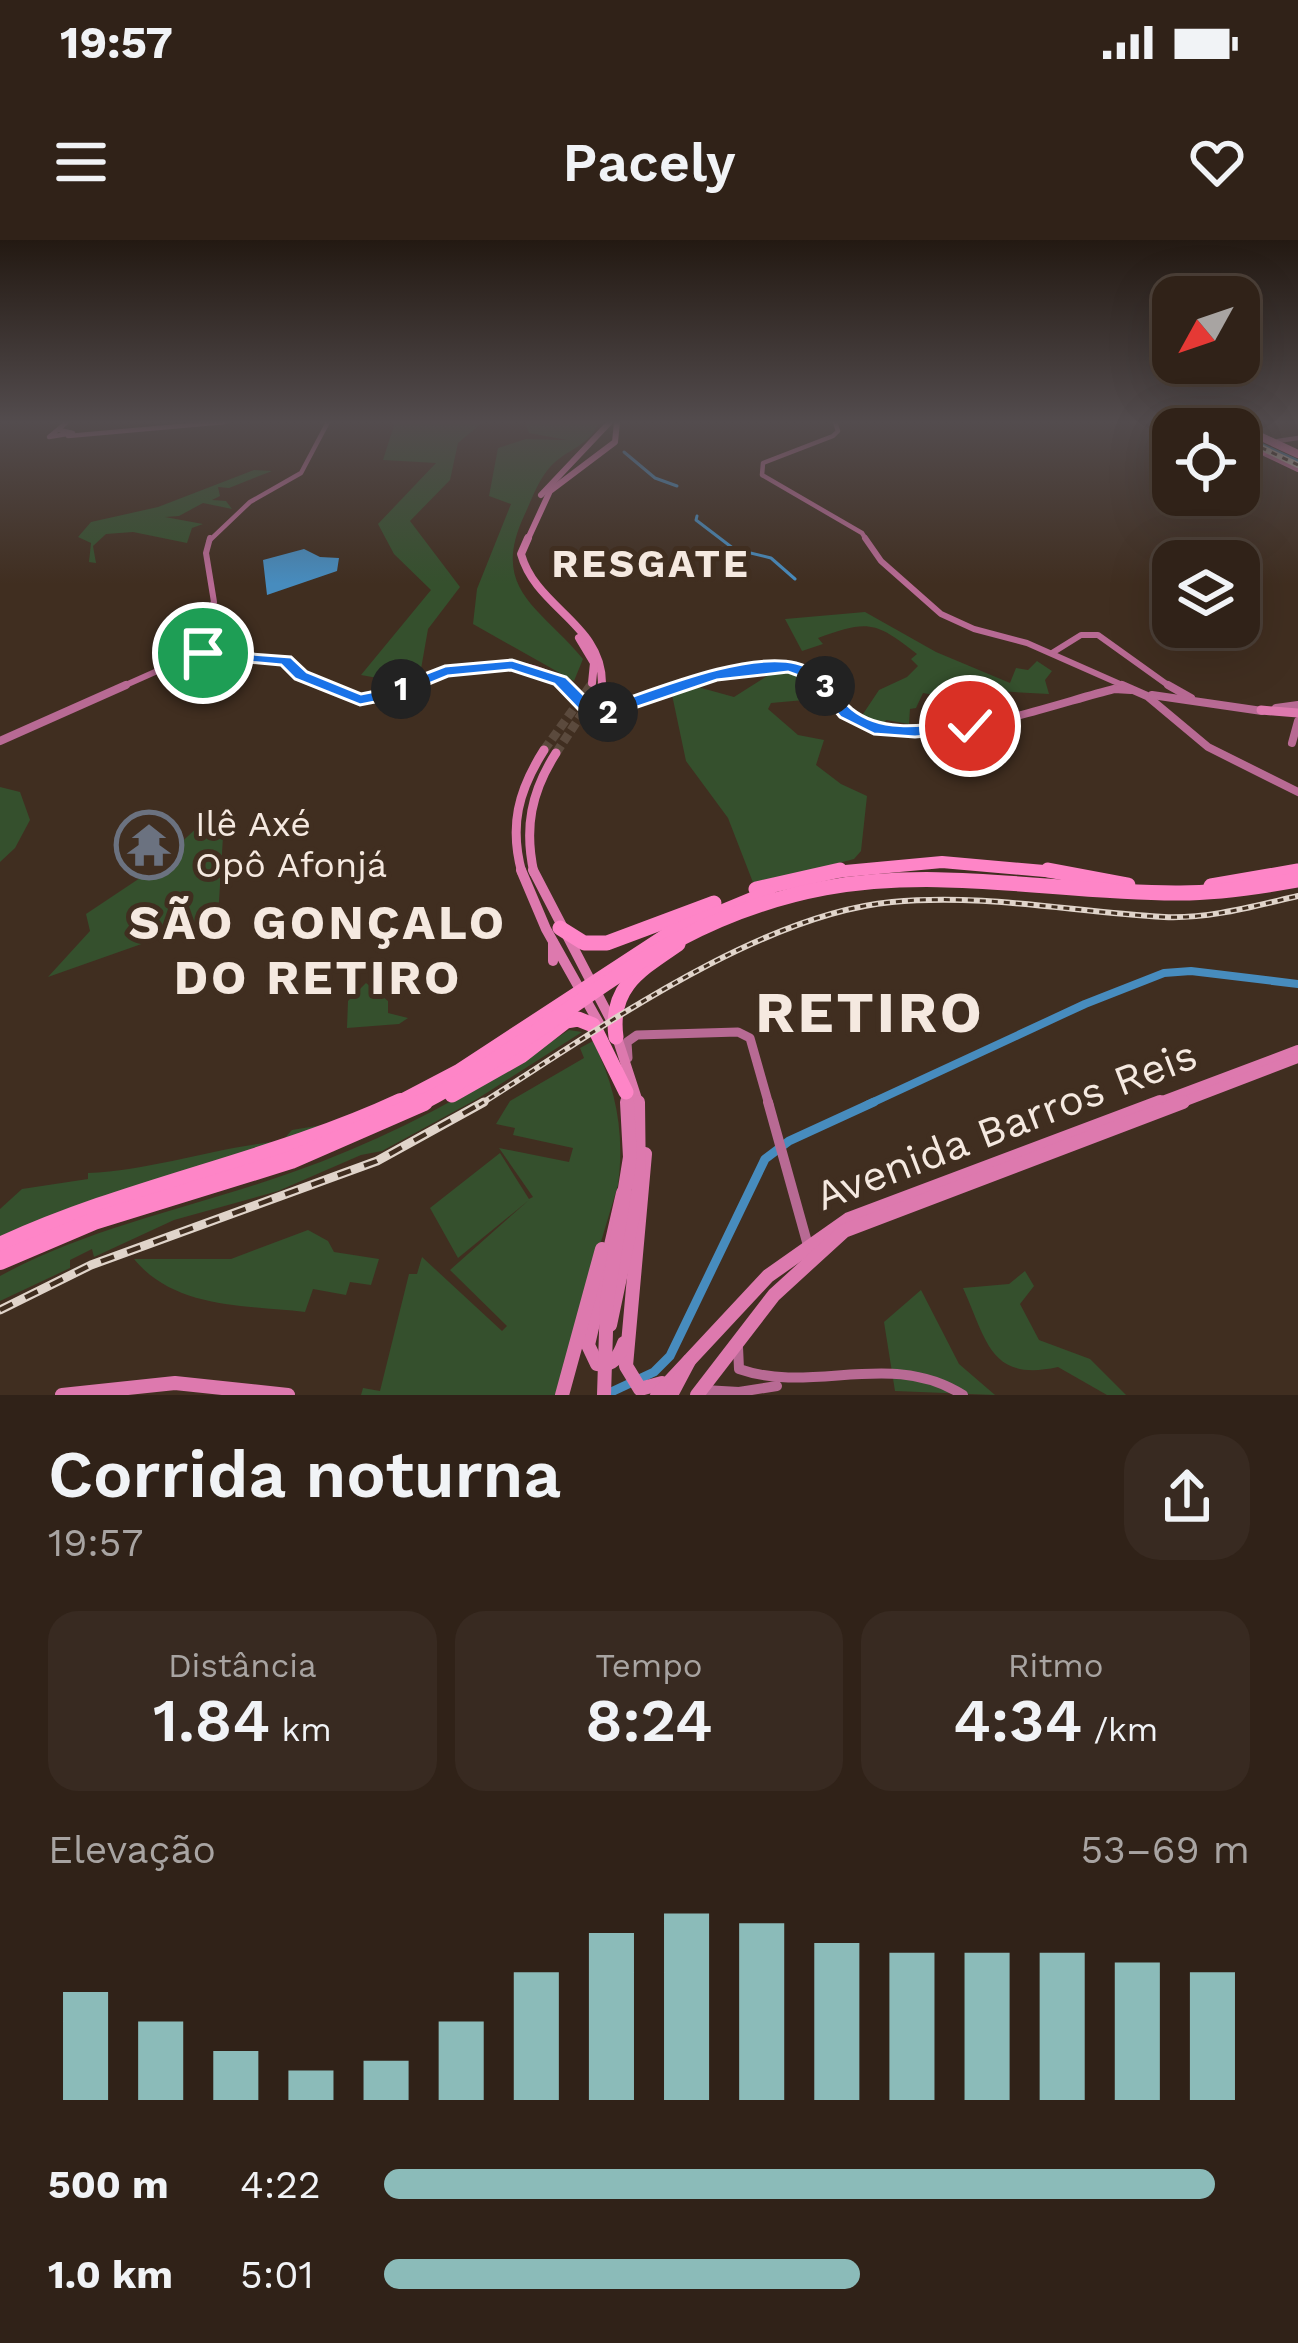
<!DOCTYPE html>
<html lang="pt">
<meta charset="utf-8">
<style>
:root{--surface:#302218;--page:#382a21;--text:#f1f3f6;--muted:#a8a4a2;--line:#4b3f37;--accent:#8bbbb9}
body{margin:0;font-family:"Work Sans",sans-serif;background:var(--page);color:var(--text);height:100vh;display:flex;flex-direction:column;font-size:45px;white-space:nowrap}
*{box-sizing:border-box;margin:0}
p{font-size:39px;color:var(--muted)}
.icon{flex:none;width:66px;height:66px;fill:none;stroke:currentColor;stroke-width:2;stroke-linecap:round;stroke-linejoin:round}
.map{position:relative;height:1155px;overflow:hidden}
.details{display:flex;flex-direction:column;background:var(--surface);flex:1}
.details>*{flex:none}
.needle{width:78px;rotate:230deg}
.buttons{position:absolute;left:1152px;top:36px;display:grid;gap:24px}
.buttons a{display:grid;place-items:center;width:108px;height:108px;border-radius:24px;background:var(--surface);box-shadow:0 12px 48px #0002,0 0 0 3px var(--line);font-size:60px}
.pin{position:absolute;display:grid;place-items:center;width:102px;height:102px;color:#fff;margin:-51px;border:6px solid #fff;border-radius:50%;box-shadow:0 3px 12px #0007}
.km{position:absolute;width:60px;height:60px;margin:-30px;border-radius:50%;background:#222;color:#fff;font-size:33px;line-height:60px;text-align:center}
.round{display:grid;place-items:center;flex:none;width:126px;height:126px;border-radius:36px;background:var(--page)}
.headline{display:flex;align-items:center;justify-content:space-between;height:204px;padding:0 48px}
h1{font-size:66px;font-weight:600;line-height:90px}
.stats{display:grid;grid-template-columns:repeat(3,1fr);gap:18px;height:204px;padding:12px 48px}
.stats div{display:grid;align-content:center;border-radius:30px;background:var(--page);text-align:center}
.stats b{font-size:60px;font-weight:600}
.stats small{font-size:33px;font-weight:400}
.stats p{font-size:33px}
.chart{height:336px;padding:24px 48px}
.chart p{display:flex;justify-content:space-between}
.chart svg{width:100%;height:216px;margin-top:12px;stroke:var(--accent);stroke-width:6}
ul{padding:0 48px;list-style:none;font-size:39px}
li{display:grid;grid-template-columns:192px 144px 1fr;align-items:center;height:90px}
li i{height:30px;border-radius:15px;background:var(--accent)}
.status{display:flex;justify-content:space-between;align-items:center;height:84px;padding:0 60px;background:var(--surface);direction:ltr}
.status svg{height:33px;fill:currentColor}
header{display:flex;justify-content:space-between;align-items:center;height:156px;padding:0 48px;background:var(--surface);font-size:54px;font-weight:600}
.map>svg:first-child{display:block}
.green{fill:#35502d}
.water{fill:#478cbe}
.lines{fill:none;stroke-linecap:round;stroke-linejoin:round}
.stream{stroke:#478cbe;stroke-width:3}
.canal-far2{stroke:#478cbe;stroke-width:3}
.canal-far1{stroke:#478cbe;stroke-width:8}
.canal{stroke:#478cbe;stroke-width:9}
.primary-tunnel-far1{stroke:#5b4a3d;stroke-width:8;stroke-dasharray:8 3;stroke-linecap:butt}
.primary-tunnel{stroke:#5b4a3d;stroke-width:9;stroke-dasharray:9 4.5;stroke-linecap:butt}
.secondary-far4{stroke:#b86a94;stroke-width:4.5}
.secondary-far3{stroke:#b86a94;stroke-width:6}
.secondary-far2{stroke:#b86a94;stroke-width:8}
.secondary-far1{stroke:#b86a94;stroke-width:9}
.secondary{stroke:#b86a94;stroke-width:10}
.primary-far4{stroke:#dd79ae;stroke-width:6}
.primary-far3{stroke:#dd79ae;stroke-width:8}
.primary-far2{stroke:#dd79ae;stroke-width:9}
.primary-far1{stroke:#dd79ae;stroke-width:10}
.primary{stroke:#dd79ae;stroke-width:14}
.highway-far3{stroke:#fe85c7;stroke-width:8}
.highway-far2{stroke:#fe85c7;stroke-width:12}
.highway-far1{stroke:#fe85c7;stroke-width:15}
.highway{stroke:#fe85c7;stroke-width:18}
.rail-far1-casing{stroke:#e0d4ca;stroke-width:6}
.rail-casing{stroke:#e0d4ca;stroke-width:9}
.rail-far1{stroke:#402e20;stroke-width:3;stroke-dasharray:6;stroke-linecap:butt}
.rail{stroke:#402e20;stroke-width:4.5;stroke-dasharray:14;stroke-linecap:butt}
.route{fill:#1a73e8;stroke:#fff;stroke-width:3}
.labels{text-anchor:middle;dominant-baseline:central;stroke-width:10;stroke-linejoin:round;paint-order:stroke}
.poi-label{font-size:36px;fill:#f5e9e0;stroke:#402e20;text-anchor:start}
.far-district-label{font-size:39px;font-weight:bold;letter-spacing:3px;fill:#f5e9e0;stroke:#402e20}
.near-street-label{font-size:42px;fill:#f5e9e0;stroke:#402e20}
.district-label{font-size:48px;font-weight:bold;letter-spacing:3px;fill:#f5e9e0;stroke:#402e20}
.near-district-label{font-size:57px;font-weight:bold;letter-spacing:3px;fill:#f5e9e0;stroke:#402e20}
</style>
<div class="status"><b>19:57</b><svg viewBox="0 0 49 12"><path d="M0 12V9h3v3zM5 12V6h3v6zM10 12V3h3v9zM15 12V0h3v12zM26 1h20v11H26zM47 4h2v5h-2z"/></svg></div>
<header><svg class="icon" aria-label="menu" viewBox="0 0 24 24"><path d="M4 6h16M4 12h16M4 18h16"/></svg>Pacely<svg class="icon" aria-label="heart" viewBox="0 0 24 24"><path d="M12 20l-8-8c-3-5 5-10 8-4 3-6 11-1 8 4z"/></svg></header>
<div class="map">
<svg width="1298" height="1155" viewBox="0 0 1298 1155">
<rect width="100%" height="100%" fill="#402e20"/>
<g class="green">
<polygon points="395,182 483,182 458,203 450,240 410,281 460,347 428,389 421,429 394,441 361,435 431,350 394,314 378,284 436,223 383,220"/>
<path d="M525 182H599C590 206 567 209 551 226 538 240 532 259 524 276 490 350 540 367 583 419L574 441 473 384 477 349 511 264 489 256 498 208 526 199 567 200 529 193Z"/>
<polygon points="254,230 272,231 229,248 218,247 220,256 212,260 226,261 232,269 203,263 179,276 165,277 203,284 192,288 187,303 133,292 106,294 93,306 96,323 89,322 91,303 78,297 91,282 158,267"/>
<path d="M865 372 936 412 1010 443 1016 428 1028 430 1037 421 1052 431 1045 440 1049 454 996 451 999 459H985L965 446 954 448 958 459 923 453 916 468 910 469 909 484 886 480 884 487 859 480 879 450 907 437 918 426 911 419 917 414C875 381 868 380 818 398L823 404 802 411 785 379Z"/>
<polygon points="778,429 804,434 827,458 771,463 768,469 798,495 824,500 816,525 841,544 867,556 861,611 854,619 754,645 728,578 686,521 671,450 687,444 734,457"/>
<polygon points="0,547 20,552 30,580 15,608 0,622"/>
<polygon points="200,585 223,597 218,677 48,737 90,691 86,674 149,632"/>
<polygon points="366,743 388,761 388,773 408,778 399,784 347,788 348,761"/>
<path d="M569 790 582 792 477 859 382 911 361 915 278 951 174 980 94 1017 92 1009 70 1020V1028L0 1061V1036C92 986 196 967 293 932 393 897 480 848 569 790Z"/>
<path d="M593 801C616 848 625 893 618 945L555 1155H361L363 1148 380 1151 409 1034H417L422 1017 502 1091 507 1086 450 1030 529 960 458 1018 430 968 500 913 529 959 533 957 499 908 569 922 573 908 513 895 515 888 496 884 510 861 584 818 580 808Z"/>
<path d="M322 885 332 887 94 959 0 998V969L22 949 88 939V933C154 930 216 907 282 901L292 890Z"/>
<path d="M308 990 328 1001 334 1012 379 1019 371 1045 350 1042 346 1055 313 1049 305 1072C245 1065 175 1069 134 1019H231Z"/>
<path d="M1025 1031 1034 1046 1020 1064 1039 1100 1090 1119 1126 1155H1107L1058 1127C990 1142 987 1101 963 1048L1009 1044Z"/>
<polygon points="921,1050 959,1124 995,1155 895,1151 884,1082"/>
</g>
<polygon class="water" points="304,309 320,317 339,318 337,331 267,355 263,320"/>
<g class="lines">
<g class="stream">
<polyline points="624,212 655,238 677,246"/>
<polyline points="697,276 696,280 734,309 771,318 795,339"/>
</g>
<g class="canal-far2">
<polyline points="1214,182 1228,189"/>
<polyline points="1239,194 1298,221"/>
</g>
<polyline class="canal-far1" points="867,865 1085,764 1164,733 1191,731 1298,744"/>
<polyline class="canal" points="609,1153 654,1132 670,1116 765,919 789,901 874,862"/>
<g class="primary-tunnel-far1">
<polyline points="588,448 592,443"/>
<polyline points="599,448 602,443"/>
</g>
<g class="primary-tunnel">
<polyline points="544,510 591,445"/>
<polyline points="556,513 601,445"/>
</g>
<g class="secondary-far4">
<polyline points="835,182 838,191 833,196 763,223 762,235 862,293 867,301"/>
<polyline points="59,190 73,193 49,197 67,182"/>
<polyline points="68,196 225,182"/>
<polyline points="1278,201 1298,198"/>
<polyline points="209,301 250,262 301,233 328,182"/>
</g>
<g class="secondary-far3">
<polyline points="210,298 206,313 214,362 193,400 197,412 285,420 301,435 334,448"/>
<polyline points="865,298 881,321 941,374 974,389 1027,403 1129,448"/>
<polyline points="191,396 192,416"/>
<polyline points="1052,413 1081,395 1098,395 1172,448"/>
<polyline points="119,448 191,416"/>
<path d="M404 448C450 430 528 406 568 448"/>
<path d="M676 448C718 434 793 409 826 448"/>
</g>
<g class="secondary-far2">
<polyline points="326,445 361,459 412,445"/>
<path d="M565 445C607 489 634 462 684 445"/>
<path d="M824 445C833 456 843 472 856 479 925 513 1043 467 1114 449L1131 450"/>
<polyline points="1122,445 1147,456 1208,507 1298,552"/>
<polyline points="1168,445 1191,458"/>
<polyline points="1152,455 1262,471"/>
<polyline points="1276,468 1298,465"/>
<polyline points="0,501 126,445"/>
<polyline points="1292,503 1298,481"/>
</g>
<polyline class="secondary-far1" points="628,818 627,802 637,795 738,792 750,798 769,865"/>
<g class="secondary">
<polyline points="768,862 807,1002"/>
<path d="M738 1107 739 1129C813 1155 891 1109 963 1155"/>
<polyline points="704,1150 739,1152 777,1146"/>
</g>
<g class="primary-far4">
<polyline points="1260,211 1298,229"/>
<polyline points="541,255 610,182"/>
<polyline points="527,301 550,251 615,202 617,182"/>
</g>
<g class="primary-far3">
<path d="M528 298 521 314C536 368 602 384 602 443"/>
<polyline points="579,398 594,423 592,443"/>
</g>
<g class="primary-far2">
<polyline points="1261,470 1298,473"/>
<path d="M522 633C509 586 518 551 544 510"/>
<path d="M534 633C524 588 531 552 556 513"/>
</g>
<g class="primary-far1">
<polyline points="521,630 546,689 600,785"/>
<polyline points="533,630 612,782 639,865"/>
<polyline points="553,702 553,721"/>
<polyline points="626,851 627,865"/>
<polyline points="1152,865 1298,810"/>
<polyline points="1175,865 1298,818"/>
</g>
<g class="primary">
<polyline points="645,914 626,1126 640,1149 662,1143"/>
<path d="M623 953 588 1105 597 1124C613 1126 619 1117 624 1103"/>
<polyline points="610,1085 639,947 638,862"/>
<polyline points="62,1155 175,1143 288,1155"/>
<polyline points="562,1155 602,1009"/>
<polyline points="604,1155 607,1060 630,917 627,862"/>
<polyline points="657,1155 768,1036 849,979 1160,862"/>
<polyline points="671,1155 689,1121"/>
<polyline points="697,1155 774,1055 844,991 1183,862"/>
</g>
<g class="highway-far3">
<polyline points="1204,182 1218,189"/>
<polyline points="1229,182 1298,214"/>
<polyline points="1239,199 1264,211"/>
</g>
<g class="highway-far2">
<polyline points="824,633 942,622 1067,633"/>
<polyline points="1288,633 1298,631"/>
</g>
<g class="highway-far1">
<polyline points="1048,630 1128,645"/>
<polyline points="1211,646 1298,631"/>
<polyline points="756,649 840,630"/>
<polyline points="560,688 584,703 607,703 714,663"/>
<path d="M616 797C609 747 640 730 678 704"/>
<polyline points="452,855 521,816 566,781 578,779 593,785 626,852"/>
<polyline points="395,865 458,832 669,694 768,653"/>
<path d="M418 865C565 789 649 681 825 648 944 626 1062 654 1180 653 1220 653 1259 647 1298 640"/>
</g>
<g class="highway">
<path d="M0 1006C129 946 272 922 401 862"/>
<polyline points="0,1021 94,981 291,920 424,862"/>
</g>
<defs>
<g id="rail-far1">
<polyline points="1207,182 1221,189"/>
<polyline points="1239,197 1298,225"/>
<path d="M479 865C594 793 756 675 892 662 983 653 1072 672 1164 677 1209 679 1254 666 1298 656"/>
</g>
<polyline id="rail" points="0,1070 91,1025 377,921 484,862"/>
</defs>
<use href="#rail-far1" class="rail-far1-casing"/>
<use href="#rail" class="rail-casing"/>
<use href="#rail-far1" class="rail-far1"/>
<use href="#rail" class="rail"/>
</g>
<linearGradient id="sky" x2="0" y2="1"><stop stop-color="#231912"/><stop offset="0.53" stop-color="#534c4e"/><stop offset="1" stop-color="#534c4e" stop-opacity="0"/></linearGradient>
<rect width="1298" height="344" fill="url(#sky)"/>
<path class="route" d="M198 410 291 417 307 432 361 454 386 449 445 426 512 420 566 437 591 462 605 466C653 450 746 411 796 423 825 430 831 451 852 469 884 495 932 484 970 480L979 486 970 492 915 497 874 494 840 477 810 440 788 432 717 440 605 478 579 470 554 444 511 430 448 436 395 458 360 465 295 439 281 425 203 418 195 413Z"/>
<defs>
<symbol id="temple-ring" viewBox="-11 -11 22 22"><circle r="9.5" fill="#402e20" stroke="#6b7280" stroke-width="1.5"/><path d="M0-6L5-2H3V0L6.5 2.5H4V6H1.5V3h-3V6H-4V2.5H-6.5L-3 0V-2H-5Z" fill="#6b7280"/></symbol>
</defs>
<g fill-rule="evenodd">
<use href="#temple-ring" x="111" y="567" width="76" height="76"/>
</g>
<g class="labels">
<g class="poi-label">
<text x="195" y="584">Ilê Axé<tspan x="195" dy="41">Opô Afonjá</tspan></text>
</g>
<g class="far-district-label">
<text x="651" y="323">RESGATE</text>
</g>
<g class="near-street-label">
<text transform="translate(1006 885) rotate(-21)">Avenida Barros Reis</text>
</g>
<g class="district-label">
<text x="318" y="682">SÃO GONÇALO<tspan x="318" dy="55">DO RETIRO</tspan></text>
</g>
<g class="near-district-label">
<text x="870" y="772">RETIRO</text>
</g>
</g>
</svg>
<div class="buttons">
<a><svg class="needle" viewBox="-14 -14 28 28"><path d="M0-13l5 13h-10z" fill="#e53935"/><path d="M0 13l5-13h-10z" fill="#a8a4a2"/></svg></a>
<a><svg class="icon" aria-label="locate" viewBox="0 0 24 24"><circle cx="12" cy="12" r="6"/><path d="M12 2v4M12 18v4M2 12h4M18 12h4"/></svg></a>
<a><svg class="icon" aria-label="layers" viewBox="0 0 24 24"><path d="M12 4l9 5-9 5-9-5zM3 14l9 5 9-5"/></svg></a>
</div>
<div class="pin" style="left:203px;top:413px;background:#1e9e55"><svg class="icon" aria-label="arrive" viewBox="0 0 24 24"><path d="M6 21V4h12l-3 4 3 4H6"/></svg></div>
<div class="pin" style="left:970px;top:486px;background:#d93025"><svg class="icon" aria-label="check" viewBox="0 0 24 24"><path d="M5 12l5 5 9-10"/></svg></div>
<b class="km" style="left:401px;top:449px">1</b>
<b class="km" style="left:608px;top:472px">2</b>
<b class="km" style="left:825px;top:446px">3</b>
</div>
<section class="details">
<div class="headline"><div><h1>Corrida noturna</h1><p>19:57</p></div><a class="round"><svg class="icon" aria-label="share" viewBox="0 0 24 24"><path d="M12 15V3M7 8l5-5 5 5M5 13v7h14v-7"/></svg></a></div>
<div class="stats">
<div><p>Distância</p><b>1.84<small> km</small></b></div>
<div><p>Tempo</p><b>8:24</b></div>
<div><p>Ritmo</p><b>4:34<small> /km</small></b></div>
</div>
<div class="chart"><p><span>Elevação</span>53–69 m</p>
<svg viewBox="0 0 160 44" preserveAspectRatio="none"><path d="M5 44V22M15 44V28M25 44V34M35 44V38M45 44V36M55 44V28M65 44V18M75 44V10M85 44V6M95 44V8M105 44V12M115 44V14M125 44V14M135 44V14M145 44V16M155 44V18"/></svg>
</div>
<ul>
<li><b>500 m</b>4:22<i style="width:96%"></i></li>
<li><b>1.0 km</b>5:01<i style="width:55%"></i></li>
</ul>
</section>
